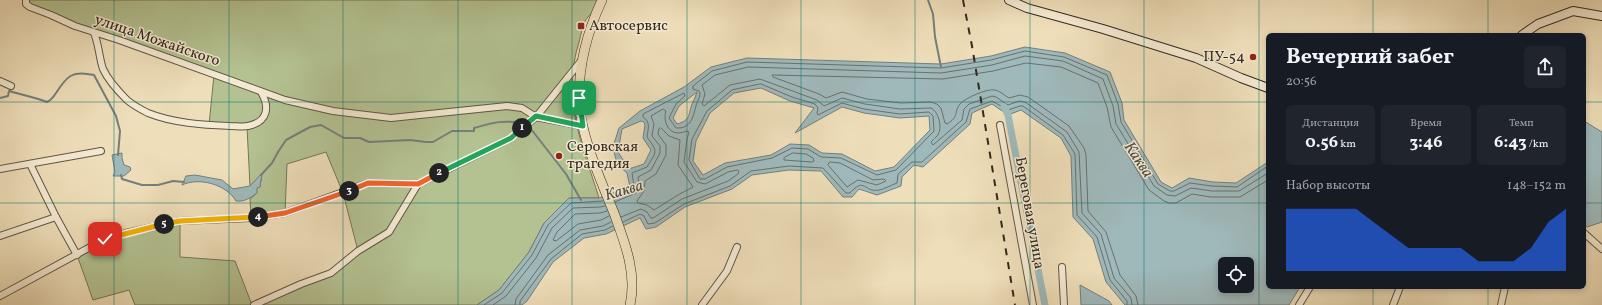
<!DOCTYPE html>
<html lang="ru">
<meta charset="utf-8">
<style>
:root{--surface:#171b24;--page:#20242c;--text:#f1f3f6;--muted:#9ea1a6;--accent:#2563eb}
body{margin:0;font-family:Vollkorn,serif;background:var(--page);color:var(--text);height:100vh;display:flex;flex-direction:column;font-size:15px;white-space:nowrap}
*{box-sizing:border-box;margin:0}
p{font-size:13px;color:var(--muted)}
.icon{flex:none;width:22px;height:22px;fill:none;stroke:currentColor;stroke-width:2;stroke-linecap:round;stroke-linejoin:round}
.map{position:relative;flex:1;overflow:hidden}
.side{position:absolute;left:1266px;top:33px;width:320px;height:256px;display:flex;flex-direction:column;background:var(--surface);border-radius:6px;box-shadow:0 2px 6px #0003}
.side>*{flex:none}
.controls{position:absolute;left:1218px;top:257px;display:grid;gap:8px}
.controls a{display:grid;place-items:center;width:36px;height:36px;border-radius:6px;background:var(--surface);box-shadow:0 2px 6px #0003;font-size:20px}
.pin{position:absolute;display:grid;place-items:center;width:34px;height:34px;color:#fff;margin:-17px;border-radius:8px;box-shadow:0 2px 6px #0006}
.km{position:absolute;width:20px;height:20px;margin:-10px;border-radius:50%;background:#222;color:#fff;font-size:11px;line-height:20px;text-align:center}
.round{display:grid;place-items:center;flex:none;width:42px;height:42px;border-radius:6px;background:var(--page)}
.head{display:flex;align-items:center;justify-content:space-between;height:68px;padding:0 20px}
h1{font-size:22px;font-weight:700;line-height:30px}
.figures{display:grid;grid-template-columns:repeat(3,1fr);gap:6px;height:68px;padding:4px 20px}
.figures div{display:grid;align-content:center;border-radius:6px;background:var(--page);text-align:center}
.figures b{font-size:17px;font-weight:700}
.figures small{font-size:11px;font-weight:400}
.figures p{font-size:11px}
.chart{height:112px;padding:8px 20px}
.chart p{display:flex;justify-content:space-between}
.chart svg{width:100%;height:72px;margin-top:4px;fill:var(--accent);opacity:.7}
.map>svg:first-child{display:block}
.green{fill:#b4c292;stroke:#747658}
.water{fill:#9fb9bb;stroke:#747f7d;fill-rule:evenodd}
.lines{fill:none;stroke-linecap:round;stroke-linejoin:round}
.shore{stroke:#69716d;stroke-width:1}
.stream{stroke:#747f7d;stroke-width:2}
.canal{stroke:#9fb9bb;stroke-width:7}
.street-casing{stroke:#625646;stroke-width:8}
.secondary-casing{stroke:#33291f;stroke-width:10}
.primary-casing{stroke:#33291f;stroke-width:10}
.street{stroke:#f4ead2;stroke-width:6}
.secondary{stroke:#f4ead2;stroke-width:8}
.primary{stroke:#eedeb9;stroke-width:9}
.rail{stroke:#33291f;stroke-width:2;stroke-dasharray:7 7;stroke-linecap:butt}
.split-1-casing{stroke:#fff;stroke-width:8}
.split-2-casing{stroke:#fff;stroke-width:8}
.split-3-casing{stroke:#fff;stroke-width:8}
.split-4-casing{stroke:#fff;stroke-width:8}
.split-5-casing{stroke:#fff;stroke-width:8}
.split-6-casing{stroke:#fff;stroke-width:8}
.split-1{stroke:#22a559;stroke-width:5}
.split-2{stroke:#22a559;stroke-width:5}
.split-3{stroke:#f0652b;stroke-width:5}
.split-4{stroke:#f0652b;stroke-width:5}
.split-5{stroke:#f5b400;stroke-width:5}
.split-6{stroke:#f5b400;stroke-width:5}
.grid{fill:none;stroke:#0f766e;stroke-width:1;stroke-opacity:0.55}
.poi-dot{fill:#8f2418;stroke:#f4ead2;stroke-width:1.5}
.labels{text-anchor:middle;dominant-baseline:central;stroke-width:3;stroke-linejoin:round;paint-order:stroke}
.poi-label{font-size:15px;fill:#33291f;stroke:#f4ead2;text-anchor:start}
.street-label{font-size:15px;fill:#33291f;stroke:#f4ead2}
.water-label{font-size:16px;font-style:italic;fill:#4e4d46;stroke:#f4ead2}
</style>
<div class="map">
<svg width="1602" height="305" viewBox="0 0 1602 305">
<rect width="100%" height="100%" fill="#eedeb9"/>
<filter id="stains"><feTurbulence type="fractalNoise" baseFrequency=".005" numOctaves="4"/><feColorMatrix values="0 0 0 0 .2 0 0 0 0 .09 0 0 0 0 .02 0 0 0 .5 -.17"/></filter>
<radialGradient id="worn" r=".72"><stop offset=".6" stop-color="#630" stop-opacity="0"/><stop offset="1" stop-color="#630" stop-opacity=".3"/></radialGradient>
<g class="green">
<path d="M26 0H602C598 9 590 13 585 21 582 27 581 35 579 42 561 100 582 143 599 198H569L544 223 529 252 499 290 477 305H254L331 273 358 251 343 193 326 152 287 164 285 213 251 218 250 199 257 193 256 188 260 187 262 174 250 186 247 127 209 125 214 75 30 7Z"/>
<polygon points="180,221 180,257 235,261 252,305 135,305 129,290 93,300 77,255 105,239"/>
</g>
<g class="water">
<path d="M1025 47 1065 53 1110 72 1122 103 1124 120 1161 182 1172 188 1189 178 1213 182 1236 183 1268 162V287H1300L1289 305H1125L1106 282 1093 239 1073 217 1071 156 1061 138 1021 110 1008 115 992 104 972 113 970 124 923 167 914 165 902 177 901 186 877 195 859 189 852 197H843L821 171 789 170 752 175 732 189 685 207 656 227 646 229 640 218 606 234 584 238 553 262 527 301 522 305H477L499 290 529 252 544 223 569 198H599L630 187 627 173 617 164 613 147 619 128 640 111 684 87 711 67 747 58 941 64 991 56ZM761 88 790 101 814 108 795 133 842 107 864 113 900 118 929 116 930 130 894 167 875 171 842 154 822 153 809 145 790 144 771 155 725 163 703 175 693 161 696 141 710 113 734 93ZM697 92C696 95 694 100 692 104 688 115 691 120 677 124L673 118 679 106ZM641 121 644 122 645 125 643 138 651 150 644 164 629 169 618 152 622 129ZM1225 264H1247V286H1225Z"/>
<polygon points="1584,121 1602,132 1602,222 1587,227 1584,225"/>
<polygon points="122,153 122,158 124,165 130,167 131,170 124,176 113,176 115,172 112,155"/>
<path d="M262 173 260 187 257 188V193C250 198 245 202 236 201 226 184 199 177 182 185L186 176 195 175 222 180 233 189 250 186Z"/>
<polygon points="1080,285 1109,301 1112,305 1081,305"/>
</g>
<g class="lines">
<g class="shore">
<polygon points="761,84 792,97 815,104 818,108 817,113 818,115 842,103 864,109 900,114 929,112 933,116 934,131 896,170 877,175 841,158 821,157 808,149 792,148 772,158 727,167 705,179 700,179 689,160 692,139 707,111 732,90"/>
<polygon points="661,128 669,136 680,140 678,165 693,187 678,195 654,210 647,205 638,203 637,201 644,191 645,181 656,174 666,155 666,145 658,134 659,129"/>
<polygon points="793,153 806,154 813,158 814,161 812,162 784,160 784,158"/>
<polygon points="830,162 840,163 873,180 884,179 886,181 877,185 858,180 847,187 828,165"/>
<path d="M613 197 632 189 634 186 632 173 647 167C657 151 658 152 647 137 648 129 651 122 643 117V114L684 93 685 96 676 104 669 118 676 128C691 129 693 117 696 106 697 100 702 96 699 91L693 89V86L712 71 747 62 941 68 991 60 1025 51 1064 57 1107 75 1118 104 1121 122 1158 184 1170 191H1174L1190 183 1212 186 1237 187 1268 166"/>
<path d="M615 202 636 193 639 186 638 177 651 170 660 153V146L652 136 654 124 651 116 663 109 666 111C663 119 667 133 678 133 681 133 684 132 687 131L689 132 687 139 684 162 697 182 705 184 728 172 737 170 739 171 738 174 728 181 682 199 653 218H651L647 212 641 209 621 217"/>
<polyline points="607,211 600,213 575,214 557,232 553,240 556,241 578,224 601,220 609,216"/>
<path d="M623 222 640 214 644 216 648 224 655 223 684 204 730 186 751 171 789 166 823 168 846 193H850C865 176 864 193 879 190 885 189 891 185 897 183L898 174 912 162H922L966 122 970 109 992 101 1008 110 1020 106H1023L1063 135 1075 154 1077 215 1097 237 1110 280 1127 301V305"/>
<polyline points="484,305 502,293 532,255 548,225 571,203 603,201"/>
<polyline points="493,305 506,296 536,258 552,228 573,208 600,207 605,206"/>
<polyline points="515,305 516,299 548,255 580,230 603,226 611,222"/>
<polyline points="520,305 520,301 551,259 582,234 605,230 613,226"/>
<path d="M1132 305 1131 298 1114 278 1101 234 1082 213 1079 152 1067 132 1025 102 1019 101 1008 105 996 97 992 96 969 104 964 109 962 120 933 145 931 142C933 140 936 137 938 135 943 127 938 111 931 108L900 109 865 104 842 98 824 106 817 100 760 79 730 85 704 106 702 104 705 94 702 85 715 75 748 67 941 73 992 65 1025 56 1063 61 1103 79 1113 106 1116 124 1154 186 1167 195 1175 196 1191 188 1212 191H1239L1268 173"/>
<path d="M1138 305 1136 296 1120 275 1106 232 1088 211 1086 155 1084 148 1069 126 1028 97 1020 95 1009 98C1004 95 1000 91 995 90 988 88 965 98 960 104 953 113 960 116 947 124L945 123 941 108 937 104 931 102 901 103 867 99 842 92 826 98 819 94 773 77 772 75 943 79 993 71 1026 63 1061 67 1098 83 1107 107 1111 127 1149 190 1164 201 1169 203H1176L1192 194 1211 197H1240L1268 180"/>
</g>
<g class="stream">
<polyline points="928,0 933,14 935,37 941,67"/>
<path d="M0 98 8 96 9 91C22 95 35 97 47 102 52 100 53 97 56 93 67 76 72 70 94 75L116 116 120 131 118 155"/>
<polyline points="531,129 566,174 581,200"/>
<polyline points="121,175 122,179 142,185 158,185 173,181 184,182"/>
<path d="M261 175 272 163 278 152 286 140 310 127 321 125 344 138H360L369 142 410 140 426 142H433L452 131H474V128C494 122 504 120 525 123"/>
</g>
<polyline class="canal" points="1004,107 1008,115 1045,305"/>
<defs>
<g id="street">
<polyline points="26,0 26,4 30,7 51,15 75,26 119,40 285,100 333,111 391,118 507,106 522,108 536,117 583,126"/>
<path d="M94 33C99 45 99 57 103 69 108 80 119 92 127 100 133 105 142 110 148 113 173 123 203 125 230 126 236 126 243 127 248 126 268 122 270 107 261 92"/>
<polyline points="0,81 11,86"/>
<polyline points="1000,125 1033,305"/>
<polyline points="30,164 56,217 77,255"/>
<polyline points="0,169 101,151"/>
<polyline points="1584,233 1602,249"/>
<polyline points="0,236 56,217"/>
<polyline points="1062,267 1064,305"/>
<polyline points="0,296 105,239 126,233 180,221 251,218 285,213 368,183 418,184 511,138 536,117 581,61"/>
<polyline points="254,305 301,284 331,273 358,251 389,232 418,184"/>
<polyline points="702,305 727,271 737,247"/>
<polyline points="1299,305 1310,287"/>
<polyline points="1393,305 1400,287"/>
<polyline points="1501,305 1505,287"/>
</g>
<g id="secondary">
<polyline points="1009,0 1027,8 1103,29 1196,58 1241,78 1268,88"/>
<polyline points="1522,35 1538,24 1573,11 1602,16"/>
</g>
<path id="primary" d="M602 0C588 30 579 64 579 97 579 132 601 181 614 213 625 243 637 273 630 305"/>
</defs>
<use href="#street" class="street-casing"/>
<use href="#secondary" class="secondary-casing"/>
<use href="#primary" class="primary-casing"/>
<use href="#street" class="street"/>
<use href="#secondary" class="secondary"/>
<use href="#primary" class="primary"/>
<polyline class="rail" points="963,0 972,46 1015,305"/>
</g>
<g class="lines">
<defs>
<polyline id="split-1" points="522,128 536,116 583,126 579,98"/>
<polyline id="split-2" points="439,173 511,138 522,128"/>
<polyline id="split-3" points="349,191 368,183 418,184 439,173"/>
<polyline id="split-4" points="258,217 285,213 349,191"/>
<polyline id="split-5" points="164,224 180,221 258,217"/>
<polyline id="split-6" points="105,239 164,224"/>
</defs>
<use href="#split-1" class="split-1-casing"/>
<use href="#split-2" class="split-2-casing"/>
<use href="#split-3" class="split-3-casing"/>
<use href="#split-4" class="split-4-casing"/>
<use href="#split-5" class="split-5-casing"/>
<use href="#split-6" class="split-6-casing"/>
<use href="#split-1" class="split-1"/>
<use href="#split-2" class="split-2"/>
<use href="#split-3" class="split-3"/>
<use href="#split-4" class="split-4"/>
<use href="#split-5" class="split-5"/>
<use href="#split-6" class="split-6"/>
</g>
<path class="grid" d="M114 0V305M229 0V305M343 0V305M458 0V305M572 0V305M687 0V305M801 0V305M915 0V305M1030 0V305M1144 0V305M1259 0V305M1373 0V35M1488 0V35M0 102H1268M1584 102H1602M0 203H1268M1584 203H1602M1373 287V305M1488 287V305"/>
<g class="poi-dot">
<rect x="577" y="22" width="8" height="8" rx="2"/>
<circle cx="1253" cy="57" r="4"/>
<circle cx="559" cy="156" r="4"/>
</g>
<g class="labels">
<g class="poi-label">
<text x="589" y="26">Автосервис</text>
<text x="1245" y="57" text-anchor="end">ПУ-54</text>
<text x="567" y="147">Серовская<tspan x="567" dy="17">трагедия</tspan></text>
</g>
<g class="street-label">
<text transform="translate(157 41) rotate(19)">улица Можайского</text>
<text transform="translate(1029 213) rotate(80)">Береговая улица</text>
</g>
<g class="water-label">
<text transform="translate(1138 160) rotate(56)">Каква</text>
<text transform="translate(624 191) rotate(-16)">Каква</text>
</g>
</g>
<rect width="100%" height="100%" filter="url(#stains)"/>
<rect width="100%" height="100%" fill="url(#worn)"/>
</svg>
<div class="controls">
<a><svg class="icon" aria-label="locate" viewBox="0 0 24 24"><circle cx="12" cy="12" r="6"/><path d="M12 2v4M12 18v4M2 12h4M18 12h4"/></svg></a>
</div>
<div class="pin" style="left:579px;top:98px;background:#1e9e55"><svg class="icon" aria-label="arrive" viewBox="0 0 24 24"><path d="M6 21V4h12l-3 4 3 4H6"/></svg></div>
<div class="pin" style="left:105px;top:239px;background:#d93025"><svg class="icon" aria-label="check" viewBox="0 0 24 24"><path d="M5 12l5 5 9-10"/></svg></div>
<b class="km" style="left:522px;top:128px">1</b>
<b class="km" style="left:439px;top:173px">2</b>
<b class="km" style="left:349px;top:191px">3</b>
<b class="km" style="left:258px;top:217px">4</b>
<b class="km" style="left:164px;top:224px">5</b>
<section class="side">
<div class="head"><div><h1>Вечерний забег</h1><p>20:56</p></div><a class="round"><svg class="icon" aria-label="share" viewBox="0 0 24 24"><path d="M12 15V3M7 8l5-5 5 5M5 13v7h14v-7"/></svg></a></div>
<div class="figures">
<div><p>Дистанция</p><b>0.56<small> km</small></b></div>
<div><p>Время</p><b>3:46</b></div>
<div><p>Темп</p><b>6:43<small> /km</small></b></div>
</div>
<div class="chart"><p><span>Набор высоты</span>148–152 m</p>
<svg viewBox="0 0 160 44" preserveAspectRatio="none"><path d="M0 44V6L10 6L20 6L30 6L40 6L50 14L60 22L70 30L80 30L90 30L100 30L110 38L120 38L130 38L140 30L150 14L160 6V44z"/></svg>
</div>
</section>
</div>
